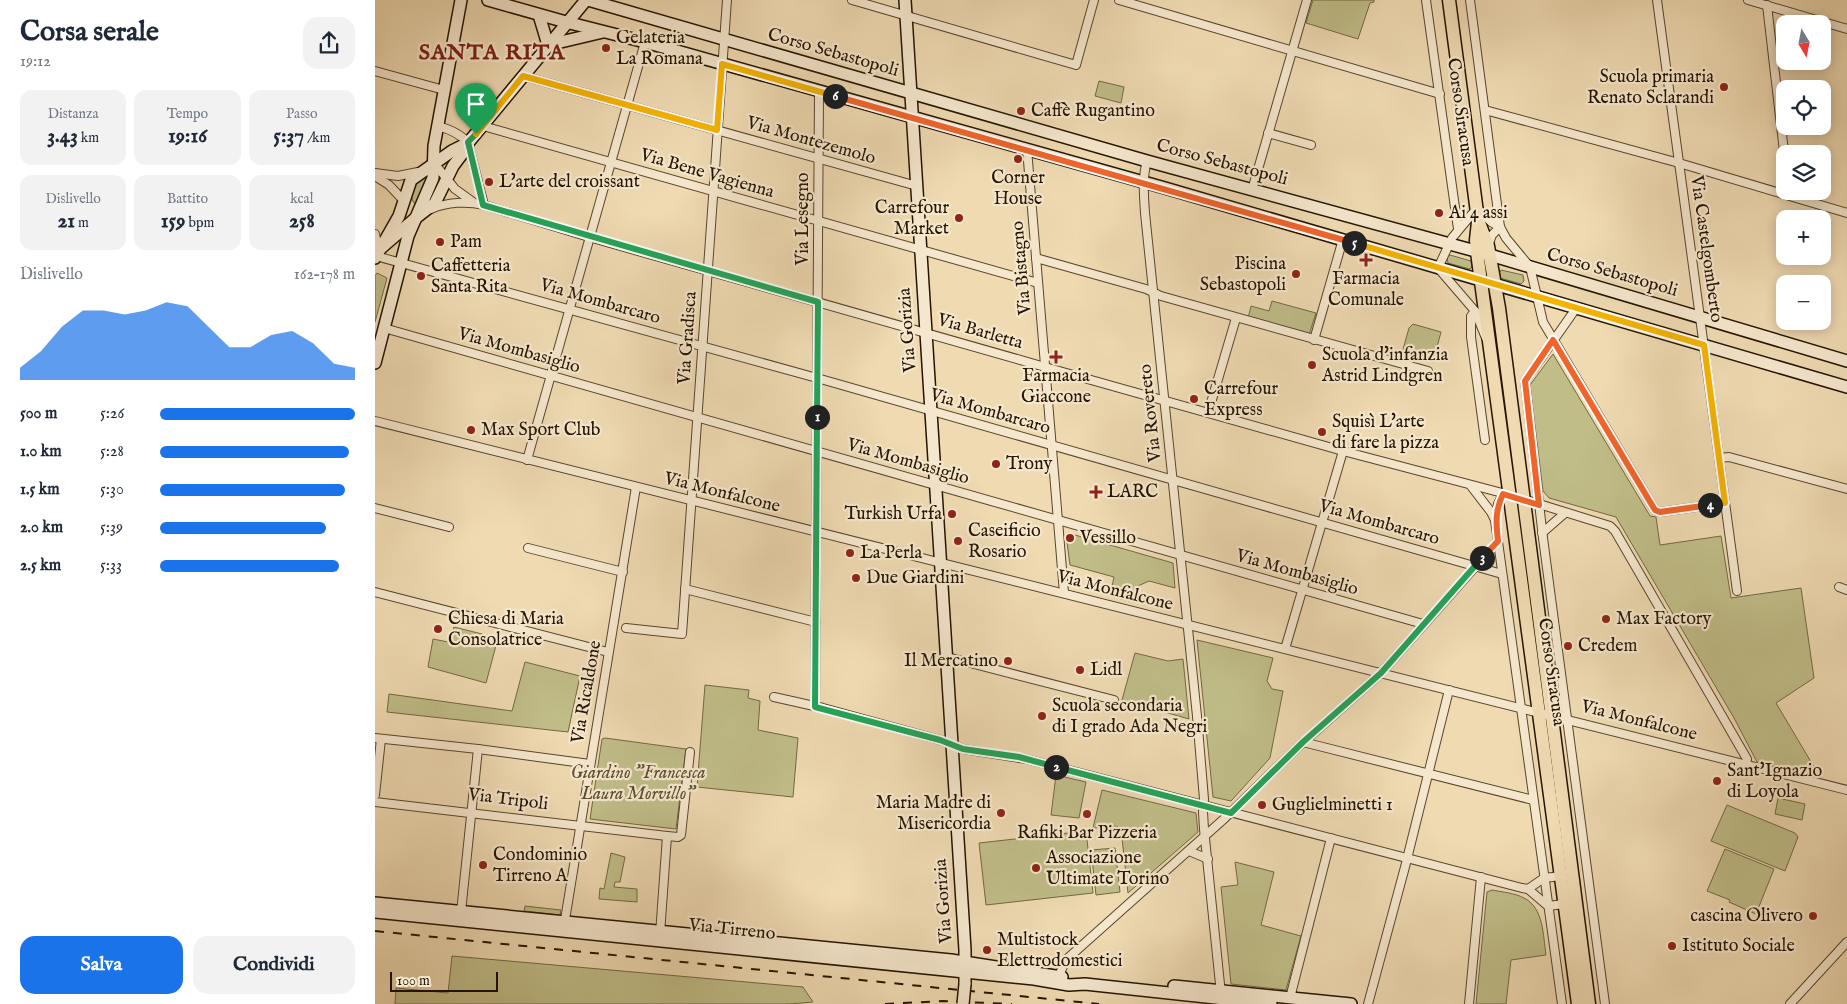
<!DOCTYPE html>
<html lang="it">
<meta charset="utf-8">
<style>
:root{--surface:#fff;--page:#f2f2f3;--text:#1f2937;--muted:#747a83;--accent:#1a73e8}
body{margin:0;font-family:"IM FELL English",serif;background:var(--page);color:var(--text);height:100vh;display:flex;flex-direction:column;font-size:19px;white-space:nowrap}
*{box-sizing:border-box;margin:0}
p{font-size:16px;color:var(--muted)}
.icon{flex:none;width:28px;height:28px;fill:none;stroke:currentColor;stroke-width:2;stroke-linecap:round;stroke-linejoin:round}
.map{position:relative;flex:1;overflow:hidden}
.side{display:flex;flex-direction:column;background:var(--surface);width:375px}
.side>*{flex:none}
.needle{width:32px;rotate:170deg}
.tools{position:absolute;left:1401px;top:15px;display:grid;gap:10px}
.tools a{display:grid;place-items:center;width:55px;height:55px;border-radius:10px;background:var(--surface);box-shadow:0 2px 12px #0003;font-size:25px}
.scale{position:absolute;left:15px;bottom:12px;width:108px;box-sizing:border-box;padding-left:5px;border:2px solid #251400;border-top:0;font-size:14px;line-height:18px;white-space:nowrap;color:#251400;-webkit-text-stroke:4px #f5e7cd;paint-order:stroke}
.pin{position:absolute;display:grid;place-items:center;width:42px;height:42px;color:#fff;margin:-51px -21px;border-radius:50% 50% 50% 0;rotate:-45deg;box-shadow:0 0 5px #0007}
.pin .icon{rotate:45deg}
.km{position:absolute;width:25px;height:25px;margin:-12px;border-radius:50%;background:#222;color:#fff;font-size:14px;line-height:25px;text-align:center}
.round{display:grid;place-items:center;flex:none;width:52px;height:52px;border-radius:15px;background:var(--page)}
.summary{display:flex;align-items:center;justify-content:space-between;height:85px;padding:0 20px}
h1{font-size:28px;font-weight:800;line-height:38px}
.figures{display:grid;grid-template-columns:repeat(3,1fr);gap:8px;height:85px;padding:5px 20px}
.figures div{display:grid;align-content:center;border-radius:12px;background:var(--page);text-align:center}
.figures b{font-size:21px;font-weight:800}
.figures small{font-size:14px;font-weight:400}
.figures p{font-size:14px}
.chart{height:140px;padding:10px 20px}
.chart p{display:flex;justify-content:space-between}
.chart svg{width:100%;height:90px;margin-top:5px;fill:var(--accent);opacity:.7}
.primary-button{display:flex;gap:10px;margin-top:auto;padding:10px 20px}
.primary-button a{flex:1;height:58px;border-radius:15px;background:var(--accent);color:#fff;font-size:20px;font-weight:800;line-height:58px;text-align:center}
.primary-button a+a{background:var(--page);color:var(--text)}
ul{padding:0 20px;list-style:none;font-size:16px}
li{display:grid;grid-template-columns:80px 60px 1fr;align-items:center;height:38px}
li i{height:12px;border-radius:6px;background:var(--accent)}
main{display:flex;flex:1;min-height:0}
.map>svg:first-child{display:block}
.green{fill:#c0bd88;stroke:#726844}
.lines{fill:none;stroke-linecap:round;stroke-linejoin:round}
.street-casing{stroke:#58462c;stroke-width:10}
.secondary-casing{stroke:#251400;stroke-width:14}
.primary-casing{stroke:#251400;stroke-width:15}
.street{stroke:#f5e7cd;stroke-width:8}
.secondary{stroke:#f5e7cd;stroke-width:11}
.primary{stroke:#efdab2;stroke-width:12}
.rail{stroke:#251400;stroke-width:2;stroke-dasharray:9 9;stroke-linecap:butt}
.secondary-bridge-casing{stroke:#251400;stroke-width:14;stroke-linecap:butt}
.secondary-bridge{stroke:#f5e7cd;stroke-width:11}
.split-1-casing{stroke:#fff;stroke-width:10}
.split-2-casing{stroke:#fff;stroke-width:10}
.split-3-casing{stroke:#fff;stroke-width:10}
.split-4-casing{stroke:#fff;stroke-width:10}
.split-5-casing{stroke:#fff;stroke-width:10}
.split-6-casing{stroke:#fff;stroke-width:10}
.split-7-casing{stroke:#fff;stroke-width:10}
.split-1{stroke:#22a559;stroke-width:6}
.split-2{stroke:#22a559;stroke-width:6}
.split-3{stroke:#22a559;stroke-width:6}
.split-4{stroke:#f0652b;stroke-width:6}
.split-5{stroke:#f5b400;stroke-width:6}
.split-6{stroke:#f0652b;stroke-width:6}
.split-7{stroke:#f5b400;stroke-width:6}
.poi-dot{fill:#8f2418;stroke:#f5e7cd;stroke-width:2}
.labels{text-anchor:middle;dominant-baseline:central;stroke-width:4.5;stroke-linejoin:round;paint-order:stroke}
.poi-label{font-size:18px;fill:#251400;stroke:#f5e7cd;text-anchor:start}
.street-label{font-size:18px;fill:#251400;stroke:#f5e7cd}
.park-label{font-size:18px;font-style:italic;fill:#5b4f30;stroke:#f5e7cd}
.district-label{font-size:22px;font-weight:bold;letter-spacing:1px;fill:#7a1f14;stroke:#f5e7cd}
</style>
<main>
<section class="side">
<div class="summary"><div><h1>Corsa serale</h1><p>19:12</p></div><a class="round"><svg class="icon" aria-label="share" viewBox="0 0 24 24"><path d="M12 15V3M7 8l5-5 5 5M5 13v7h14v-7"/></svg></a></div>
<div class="figures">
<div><p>Distanza</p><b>3.43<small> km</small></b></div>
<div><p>Tempo</p><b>19:16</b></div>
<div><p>Passo</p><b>5:37<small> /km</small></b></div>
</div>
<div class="figures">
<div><p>Dislivello</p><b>21<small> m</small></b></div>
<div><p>Battito</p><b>159<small> bpm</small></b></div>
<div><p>kcal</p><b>258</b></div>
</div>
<div class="chart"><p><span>Dislivello</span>162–178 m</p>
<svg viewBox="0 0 160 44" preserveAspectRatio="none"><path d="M0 44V38L10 30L20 18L30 10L40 10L50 12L60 10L70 6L80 8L90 18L100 28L110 28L120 22L130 20L140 26L150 36L160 38V44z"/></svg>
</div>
<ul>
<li><b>500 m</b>5:26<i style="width:100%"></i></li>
<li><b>1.0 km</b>5:28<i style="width:97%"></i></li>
<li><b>1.5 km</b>5:30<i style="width:95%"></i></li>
<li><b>2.0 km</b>5:39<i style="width:85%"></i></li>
<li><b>2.5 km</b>5:33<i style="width:92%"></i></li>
</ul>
<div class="primary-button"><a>Salva</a><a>Condividi</a></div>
</section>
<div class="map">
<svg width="1472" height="1004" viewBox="0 0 1472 1004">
<rect width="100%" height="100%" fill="#efdab2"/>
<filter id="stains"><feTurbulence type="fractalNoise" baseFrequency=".004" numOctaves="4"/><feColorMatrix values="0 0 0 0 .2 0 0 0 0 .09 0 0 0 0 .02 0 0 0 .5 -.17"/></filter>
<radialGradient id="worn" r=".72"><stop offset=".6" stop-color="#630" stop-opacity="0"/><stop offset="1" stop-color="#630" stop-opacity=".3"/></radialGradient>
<g class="green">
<polygon points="938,0 999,0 999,2 995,3 983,39 931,23"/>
<polygon points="724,81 749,87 746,103 720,96"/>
<path d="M51 176 52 178 42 203H39C32 193 42 181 51 176Z"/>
<polygon points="1075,255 1096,261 1097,267 1095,269 1073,263 1072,257"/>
<polygon points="1126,270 1148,275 1149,281 1146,284 1125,278 1123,275"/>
<polygon points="2,273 12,278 0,322 0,276"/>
<polygon points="897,301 941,313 934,335 873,318 876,306 894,311"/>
<polygon points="1038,324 1066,332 1058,362 1027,353 1034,328"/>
<polygon points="1178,354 1275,516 1281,517 1285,545 1346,536 1356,598 1426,588 1439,678 1401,703 1445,777 1382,762 1359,718 1241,517 1174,498 1168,491 1155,385"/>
<polygon points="693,533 798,563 800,588 774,581 763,586 759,602 735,596 739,577 695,565 691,535"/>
<polygon points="79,627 123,638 111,683 53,667 58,639 73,642 74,639 76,639"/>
<polygon points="822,640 898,658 892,681 897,689 908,691 895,758 856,801 838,797"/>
<polygon points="760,653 793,661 808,659 814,719 747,700"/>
<polygon points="150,662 205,676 193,732 12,712 14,694 137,711"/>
<polygon points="330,685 374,690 373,698 385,701 383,730 423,738 418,797 322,787"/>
<polygon points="230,738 311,749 301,829 215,819 227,739"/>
<polygon points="681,775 711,782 704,818 676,815"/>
<polygon points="727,790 821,813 823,832 753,893 746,829 741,826 718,828"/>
<polygon points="1403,798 1430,804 1427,820 1400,814"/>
<polygon points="1352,805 1420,833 1423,837 1410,871 1336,841"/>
<polygon points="711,831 718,893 611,905 604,843"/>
<polygon points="740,848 745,892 721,895 716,850"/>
<polygon points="1350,849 1399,869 1381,914 1354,902 1355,900 1332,891"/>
<polygon points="236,853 250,857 245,882 240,882 239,887 262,889 262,902 224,899 225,888 229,889"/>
<polygon points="860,862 899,872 886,925 926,936 911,990 856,984 846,887 863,885"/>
<path d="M1117 890C1127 892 1140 893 1149 898 1169 908 1168 936 1171 955L1136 960 1131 1004H1101L1112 892Z"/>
<polygon points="150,906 186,910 185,915 149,911"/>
<polygon points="77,956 428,987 438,1002 414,1004 20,1004 21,988 73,993"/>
</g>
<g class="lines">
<defs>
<g id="street">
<polyline points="477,0 701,65 719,0"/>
<polyline points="744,0 1065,94"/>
<polyline points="1051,0 1083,229"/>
<polyline points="1095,0 1125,227 1131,238 1155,267 1168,322 1280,510 1285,512 1350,503"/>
<polyline points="1282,0 1362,591"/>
<polyline points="1373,0 1472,29"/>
<polyline points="1392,5 1410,160"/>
<polyline points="0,71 69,90"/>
<polyline points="148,76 542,186"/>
<polyline points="1110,110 1304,163 1472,213"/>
<path d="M62 126C74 129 85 133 93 143L109 205"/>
<polyline points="108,126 663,283"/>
<polyline points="893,133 936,145"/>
<polyline points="652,149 689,593"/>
<path d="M772 161C767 178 769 196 770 213L822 716 829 799 828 812 829 829 846 994"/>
<polyline points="59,163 80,189 98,202"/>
<polyline points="0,173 23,176 43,172"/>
<polyline points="0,176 14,185 29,201"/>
<polyline points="877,190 932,0"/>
<path d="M56 209C72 202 92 201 109 205L214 237 670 367 968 451 1135 495 1235 526 1240 531 1372 759 1371 764"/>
<polyline points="0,234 3,247 1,256 442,378 1127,574"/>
<polyline points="1113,246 1117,235 1125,227"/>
<polyline points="661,258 771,289 786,296 1053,371"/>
<polyline points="1202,307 1150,381 1168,538 1230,1004"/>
<polyline points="1100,311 1096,316 1096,337 1110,440"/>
<polyline points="9,328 1048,624"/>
<polyline points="1111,338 1100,311 1063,268 1077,238 1102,208 1116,222 1125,227"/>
<polyline points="939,340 968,239"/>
<polyline points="833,413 861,318"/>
<polyline points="0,421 1472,790"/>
<polyline points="1344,458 1354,457 1472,489"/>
<polyline points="152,460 270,42"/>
<polyline points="1096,486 1116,512 1120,520 1187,1004"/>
<polyline points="0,508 74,527"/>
<polyline points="1120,520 1123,504 1128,494"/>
<polyline points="1167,533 1190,513"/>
<polyline points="153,548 248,572"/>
<polyline points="1464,587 1472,590"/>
<polyline points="310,589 441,622"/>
<polyline points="0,592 233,652"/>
<polyline points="251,628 307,634 352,0"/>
<polyline points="910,649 968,451"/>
<polyline points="572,657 739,700"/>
<polyline points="399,697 448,708 565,740 588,749 651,759 1147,888 1153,889 1173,906 1189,904"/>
<polyline points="440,707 444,91"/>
<polyline points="0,738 103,749 215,764"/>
<polyline points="928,742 1158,800"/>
<polyline points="0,795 6,739"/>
<polyline points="0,802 292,836"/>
<polyline points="814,851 833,859"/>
<polyline points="1153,889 1169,878 1186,876"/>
<polyline points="86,912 103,749"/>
<polyline points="189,926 261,487"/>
<polyline points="285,934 292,836 303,837 306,835 315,752"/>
<polyline points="683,979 688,966 693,958 850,818 923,747 1006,673 1123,541"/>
<polyline points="915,998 956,838"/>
<polyline points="993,1004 1030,867 1074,690"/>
<polyline points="1094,1004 1106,877"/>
<polyline points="1415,1004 1472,942"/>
</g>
<g id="secondary">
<polyline points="113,0 191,22 270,42 790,188 1472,387"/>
<polyline points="213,0 772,161 1115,255 1472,361"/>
<polyline points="530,0 590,950 590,984"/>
<polyline points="164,15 173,45"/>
<polyline points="173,45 228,32"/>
<polyline points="6,248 42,217 60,203 78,166 87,154 93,143 211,0"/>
<polyline points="0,258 24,216 36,180 77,151 93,143"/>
<polyline points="0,363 33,236 58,178 59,146 86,0"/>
<polyline points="0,903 576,960 687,977"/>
<polyline points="0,912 659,979 694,985 710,984 896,1004"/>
<polyline points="799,986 976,1004"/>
</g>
<g id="primary">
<polyline points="1074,0 1103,220 1113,246 1124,308 1214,1004"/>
<polyline points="1103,222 1101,240 1102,252 1203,1004"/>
</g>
</defs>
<use href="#street" class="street-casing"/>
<use href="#secondary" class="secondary-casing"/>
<use href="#primary" class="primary-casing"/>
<use href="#street" class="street"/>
<use href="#secondary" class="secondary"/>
<use href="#primary" class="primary"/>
<g class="rail">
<polyline points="0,931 724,1004"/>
<polyline points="510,1004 568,1001 637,1004"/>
</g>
<defs>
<polyline id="secondary-bridge" points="588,1004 590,984"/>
</defs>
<use href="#secondary-bridge" class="secondary-bridge-casing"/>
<use href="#secondary-bridge" class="secondary-bridge"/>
</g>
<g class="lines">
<defs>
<polyline id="split-1" points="101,134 93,142 108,205 443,302 442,417"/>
<polyline id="split-2" points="442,417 440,707 565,740 588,749 644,757 681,767"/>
<polyline id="split-3" points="681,767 856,813 928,742 1006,673 1107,558"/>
<path id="split-4" d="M1107 558 1123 541C1121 523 1120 510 1128 494L1164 505 1150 381 1178 340 1280 510 1285 512 1335 505"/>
<polyline id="split-5" points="979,243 1329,345 1350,503 1335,505"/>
<polyline id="split-6" points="460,96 979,243"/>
<polyline id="split-7" points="101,134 148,76 342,130 347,64 460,96"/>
</defs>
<use href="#split-1" class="split-1-casing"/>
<use href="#split-2" class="split-2-casing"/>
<use href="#split-3" class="split-3-casing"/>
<use href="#split-4" class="split-4-casing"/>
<use href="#split-5" class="split-5-casing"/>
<use href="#split-6" class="split-6-casing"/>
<use href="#split-7" class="split-7-casing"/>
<use href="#split-1" class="split-1"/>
<use href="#split-2" class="split-2"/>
<use href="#split-3" class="split-3"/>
<use href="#split-4" class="split-4"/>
<use href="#split-5" class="split-5"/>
<use href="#split-6" class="split-6"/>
<use href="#split-7" class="split-7"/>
</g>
<g class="poi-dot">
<circle cx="231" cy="48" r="5"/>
<circle cx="1349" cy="87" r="5"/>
<circle cx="646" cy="111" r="5"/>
<circle cx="643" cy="159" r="5"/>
<circle cx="114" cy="182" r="5"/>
<circle cx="1064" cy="213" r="5"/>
<circle cx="584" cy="218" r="5"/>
<circle cx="65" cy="242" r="5"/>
<path d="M988.5 252.5h5v5h5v5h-5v5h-5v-5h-5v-5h5z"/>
<circle cx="921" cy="274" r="5"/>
<circle cx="46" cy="276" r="5"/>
<path d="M678.5 349.5h5v5h5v5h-5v5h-5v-5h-5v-5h5z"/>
<circle cx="937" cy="365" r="5"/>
<circle cx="819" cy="399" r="5"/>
<circle cx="96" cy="430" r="5"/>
<circle cx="947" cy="432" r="5"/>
<circle cx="621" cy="464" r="5"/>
<path d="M718.5 484.5h5v5h5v5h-5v5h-5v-5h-5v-5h5z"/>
<circle cx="577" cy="514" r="5"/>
<circle cx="695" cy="538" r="5"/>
<circle cx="583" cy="541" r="5"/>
<circle cx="475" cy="553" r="5"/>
<circle cx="481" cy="578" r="5"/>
<circle cx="1231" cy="619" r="5"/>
<circle cx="63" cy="629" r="5"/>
<circle cx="1193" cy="646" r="5"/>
<circle cx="633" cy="661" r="5"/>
<circle cx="705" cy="670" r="5"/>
<circle cx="667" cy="716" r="5"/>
<circle cx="1342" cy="781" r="5"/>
<circle cx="887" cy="805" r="5"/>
<circle cx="626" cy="813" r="5"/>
<circle cx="712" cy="814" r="5"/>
<circle cx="108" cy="865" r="5"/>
<circle cx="661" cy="868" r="5"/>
<circle cx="1438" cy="916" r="5"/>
<circle cx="1297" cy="946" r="5"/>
<circle cx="612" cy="950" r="5"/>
</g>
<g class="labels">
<g class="poi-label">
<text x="241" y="38">Gelateria<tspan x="241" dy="21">La Romana</tspan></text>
<text x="1339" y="77" text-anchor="end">Scuola primaria<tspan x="1339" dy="21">Renato Sclarandi</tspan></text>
<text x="656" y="111">Caffè Rugantino</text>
<text x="643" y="178" text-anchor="middle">Corner<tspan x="643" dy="21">House</tspan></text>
<text x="124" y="182">L'arte del croissant</text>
<text x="574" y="208" text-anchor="end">Carrefour<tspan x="574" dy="21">Market</tspan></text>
<text x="1074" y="213">Ai 4 assi</text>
<text x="75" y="242">Pam</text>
<text x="911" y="264" text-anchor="end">Piscina<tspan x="911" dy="21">Sebastopoli</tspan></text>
<text x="56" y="266">Caffetteria<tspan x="56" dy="21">Santa Rita</tspan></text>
<text x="991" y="279" text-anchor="middle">Farmacia<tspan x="991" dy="21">Comunale</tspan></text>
<text x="947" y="355">Scuola d'infanzia<tspan x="947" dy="21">Astrid Lindgren</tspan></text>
<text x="681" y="376" text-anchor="middle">Farmacia<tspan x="681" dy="21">Giaccone</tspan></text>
<text x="829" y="389">Carrefour<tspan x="829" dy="21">Express</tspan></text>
<text x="957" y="422">Squisì L'arte<tspan x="957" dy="21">di fare la pizza</tspan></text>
<text x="106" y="430">Max Sport Club</text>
<text x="631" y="464">Trony</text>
<text x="732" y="492">LARC</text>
<text x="567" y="514" text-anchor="end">Turkish Urfa</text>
<text x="593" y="531">Caseificio<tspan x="593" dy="21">Rosario</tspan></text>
<text x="705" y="538">Vessillo</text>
<text x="485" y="553">La Perla</text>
<text x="491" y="578">Due Giardini</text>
<text x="73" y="619">Chiesa di Maria<tspan x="73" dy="21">Consolatrice</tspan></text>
<text x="1241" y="619">Max Factory</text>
<text x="1203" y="646">Credem</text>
<text x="623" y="661" text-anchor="end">Il Mercatino</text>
<text x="715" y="670">Lidl</text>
<text x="677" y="706">Scuola secondaria<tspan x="677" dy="21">di I grado Ada Negri</tspan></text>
<text x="1352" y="771">Sant'Ignazio<tspan x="1352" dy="21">di Loyola</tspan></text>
<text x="616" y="803" text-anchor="end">Maria Madre di<tspan x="616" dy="21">Misericordia</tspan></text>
<text x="897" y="805">Guglielminetti 1</text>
<text x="712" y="833" text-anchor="middle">Rafiki Bar Pizzeria</text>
<text x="118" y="855">Condominio<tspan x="118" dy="21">Tirreno A</tspan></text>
<text x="671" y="858">Associazione<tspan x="671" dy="21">Ultimate Torino</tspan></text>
<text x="1428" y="916" text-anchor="end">cascina Olivero</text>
<text x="622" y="940">Multistock<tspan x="622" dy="21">Elettrodomestici</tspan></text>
<text x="1307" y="946">Istituto Sociale</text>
</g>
<g class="street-label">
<text transform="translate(458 53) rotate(16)">Corso Sebastopoli</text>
<text transform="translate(1085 112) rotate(82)">Corso Siracusa</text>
<text transform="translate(436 141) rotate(16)">Via Montezemolo</text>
<text transform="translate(847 163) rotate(15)">Corso Sebastopoli</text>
<text transform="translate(332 174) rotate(16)">Via Bene Vagienna</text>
<text transform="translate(428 219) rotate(-90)">Via Lesegno</text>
<text transform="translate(1331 249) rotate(82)">Via Castelgomberto</text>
<text transform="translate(647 268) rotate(-95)">Via Bistagno</text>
<text transform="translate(1237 273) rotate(16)">Corso Sebastopoli</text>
<text transform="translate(225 302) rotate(16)">Via Mombarcaro</text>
<text transform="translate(533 330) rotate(-94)">Via Gorizia</text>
<text transform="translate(605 332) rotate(16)">Via Barletta</text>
<text transform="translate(313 338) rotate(-86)">Via Gradisca</text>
<text transform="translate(144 351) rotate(16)">Via Mombasiglio</text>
<text transform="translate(615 412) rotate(16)">Via Mombarcaro</text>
<text transform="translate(776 413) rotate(-96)">Via Rovereto</text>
<text transform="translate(533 462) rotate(16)">Via Mombasiglio</text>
<text transform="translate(347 493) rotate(14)">Via Monfalcone</text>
<text transform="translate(1004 523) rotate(16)">Via Mombarcaro</text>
<text transform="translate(922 573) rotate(16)">Via Mombasiglio</text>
<text transform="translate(740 591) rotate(14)">Via Monfalcone</text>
<text transform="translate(1176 672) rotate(82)">Corso Siracusa</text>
<text transform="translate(212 692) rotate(-80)">Via Ricaldone</text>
<text transform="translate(1264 721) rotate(14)">Via Monfalcone</text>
<text transform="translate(133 800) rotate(7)">Via Tripoli</text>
<text transform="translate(569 901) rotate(-94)">Via Gorizia</text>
<text transform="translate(357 930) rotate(6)">Via Tirreno</text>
</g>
<g class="park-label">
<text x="263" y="773">Giardino "Francesca<tspan x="263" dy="21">Laura Morvillo"</tspan></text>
</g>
<g class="district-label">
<text x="117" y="53">SANTA RITA</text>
</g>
</g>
<rect width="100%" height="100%" filter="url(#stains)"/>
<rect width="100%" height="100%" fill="url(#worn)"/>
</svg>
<div class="tools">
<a><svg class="needle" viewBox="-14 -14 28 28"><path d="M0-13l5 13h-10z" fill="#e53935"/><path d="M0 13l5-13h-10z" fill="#747a83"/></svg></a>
<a><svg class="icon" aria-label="locate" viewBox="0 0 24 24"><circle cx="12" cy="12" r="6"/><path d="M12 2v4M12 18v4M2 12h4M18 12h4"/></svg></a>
<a><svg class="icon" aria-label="layers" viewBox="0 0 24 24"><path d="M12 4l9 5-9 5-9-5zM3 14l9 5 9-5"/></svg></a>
<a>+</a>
<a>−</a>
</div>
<div class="scale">100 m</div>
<div class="pin" style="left:101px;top:134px;background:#1e9e55"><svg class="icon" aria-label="arrive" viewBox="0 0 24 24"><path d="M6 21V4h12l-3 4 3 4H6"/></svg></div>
<b class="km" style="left:442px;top:417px">1</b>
<b class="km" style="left:681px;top:767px">2</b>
<b class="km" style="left:1107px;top:558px">3</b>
<b class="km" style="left:1335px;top:505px">4</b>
<b class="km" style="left:979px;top:243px">5</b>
<b class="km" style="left:460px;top:96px">6</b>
</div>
</main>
